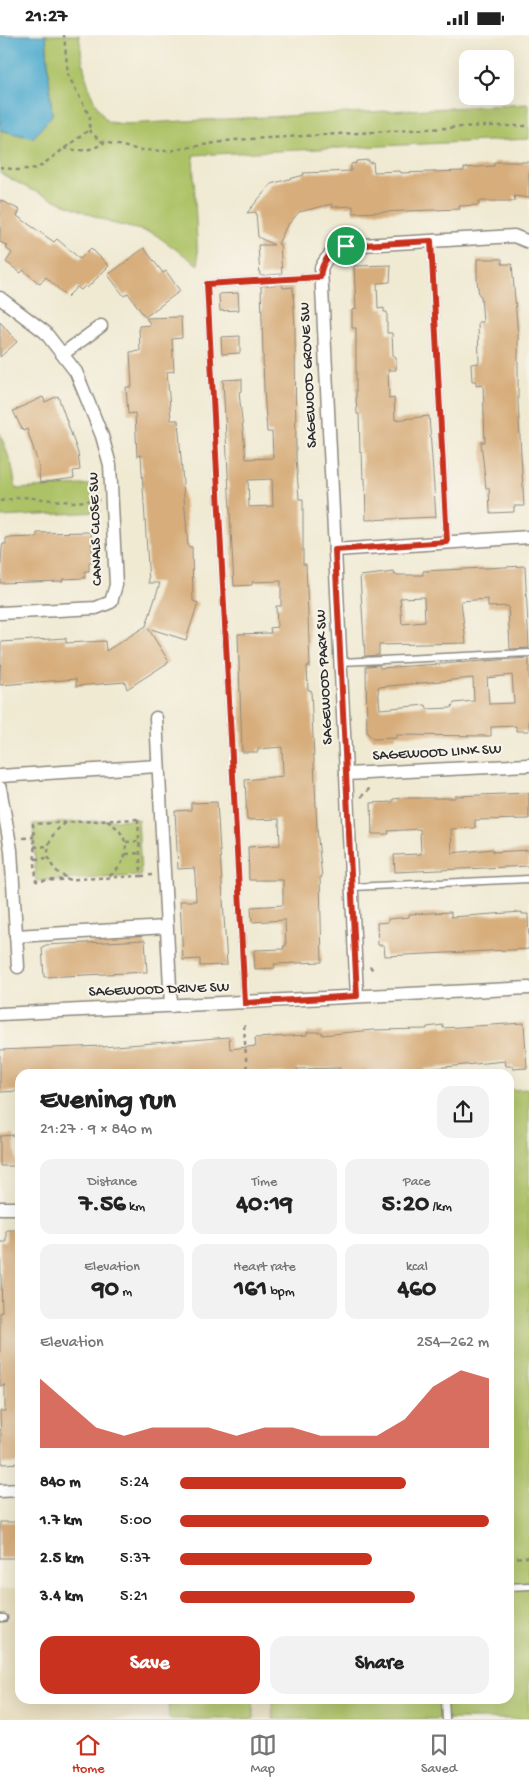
<!DOCTYPE html>
<meta charset="utf-8">
<style>
:root{--surface:#fff;--page:#f2f2f2;--text:#222;--muted:#767676;--line:#e0e0e0;--accent:#c8321e}
body{margin:0;font-family:"Gochi Hand",sans-serif;background:var(--page);color:var(--text);height:100vh;display:flex;flex-direction:column;font-size:19px;white-space:nowrap}
*{box-sizing:border-box;margin:0}
p{font-size:16px;color:var(--muted)}
.icon{flex:none;width:28px;height:28px;fill:none;stroke:currentColor;stroke-width:2;stroke-linecap:round;stroke-linejoin:round}
.map{position:relative;flex:1;overflow:hidden}
.side{position:absolute;left:15px;top:1034px;width:499px;height:635px;display:flex;flex-direction:column;background:var(--surface);border-radius:15px;box-shadow:0 5px 20px #0002}
.side>*{flex:none}
.fabs{position:absolute;left:459px;top:15px;display:grid;gap:10px}
.fabs a{display:grid;place-items:center;width:55px;height:55px;border-radius:10px;background:var(--surface);box-shadow:0 5px 20px #0002;font-size:25px}
.pin{position:absolute;display:grid;place-items:center;width:42px;height:42px;color:#fff;margin:-21px;border:2px solid #fff;border-radius:50%;box-shadow:0 1px 5px #0007}
.round{display:grid;place-items:center;flex:none;width:52px;height:52px;border-radius:15px;background:var(--page)}
.head{display:flex;align-items:center;justify-content:space-between;height:85px;padding:0 25px}
h1{font-size:28px;font-weight:800;line-height:38px}
.figures{display:grid;grid-template-columns:repeat(3,1fr);gap:8px;height:85px;padding:5px 25px}
.figures div{display:grid;align-content:center;border-radius:12px;background:var(--page);text-align:center}
.figures b{font-size:25px;font-weight:800}
.figures small{font-size:14px;font-weight:400}
.figures p{font-size:14px}
.chart{height:140px;padding:10px 25px}
.chart p{display:flex;justify-content:space-between}
.chart svg{width:100%;height:90px;margin-top:5px;fill:var(--accent);opacity:.7}
.cta{display:flex;gap:10px;margin-top:auto;padding:10px 25px}
.cta a{flex:1;height:58px;border-radius:15px;background:var(--accent);color:#fff;font-size:20px;font-weight:800;line-height:58px;text-align:center}
.cta a+a{background:var(--page);color:var(--text)}
ul{padding:0 25px;list-style:none;font-size:16px}
li{display:grid;grid-template-columns:80px 60px 1fr;align-items:center;height:38px}
li i{height:12px;border-radius:6px;background:var(--accent)}
.status{display:flex;justify-content:space-between;align-items:center;height:35px;padding:0 25px;background:var(--surface);direction:ltr}
.status svg{height:14px;fill:currentColor}
.tab-bar{display:flex;justify-content:space-around;align-items:center;height:70px;border-top:1px solid var(--line);background:var(--surface);font-size:14px;color:var(--muted)}
.tab-bar a{display:grid;justify-items:center;gap:2px}
.tab-bar .selected{color:var(--accent)}
.map>svg:first-child{display:block}
.built{fill:#e5daba}
.green{fill:#adc266;stroke:#6c7648}
.water{fill:#52add0;stroke:#3e6c7e}
.building{fill:#d7ad7c;fill-rule:evenodd}
.lines{fill:none;stroke-linecap:round;stroke-linejoin:round}
.service-casing{stroke:#8e8a7f;stroke-width:9}
.minor-casing{stroke:#8e8a7f;stroke-width:15}
.path{stroke:#8e8a7f;stroke-width:2.5;stroke-dasharray:4 4;stroke-linecap:butt}
.service{stroke:#fff;stroke-width:6}
.minor{stroke:#fff;stroke-width:12}
.route-casing{stroke:#fff;stroke-width:10}
.route{stroke:#c8321e;stroke-width:6}
.labels{text-anchor:middle;dominant-baseline:central;stroke-width:4.5;stroke-linejoin:round;paint-order:stroke}
.street-label{font-size:15px;fill:#2b2b2b;stroke:#f7f3e8}
</style>
<div class="status"><b>21:27</b><svg viewBox="0 0 49 12"><path d="M0 12V9h3v3zM5 12V6h3v6zM10 12V3h3v9zM15 12V0h3v12zM26 1h20v11H26zM47 4h2v5h-2z"/></svg></div>
<div class="map">
<svg width="529" height="1684" viewBox="0 0 529 1684">
<rect width="100%" height="100%" fill="#f7f3e8"/>
<filter id="ink" filterUnits="userSpaceOnUse"><feTurbulence type="fractalNoise" baseFrequency=".02" numOctaves="2"/><feDisplacementMap in="SourceGraphic" scale="10" xChannelSelector="R" yChannelSelector="G"/><feConvolveMatrix kernelMatrix="1 2 1 2 8 2 1 2 1" color-interpolation-filters="sRGB"/></filter>
<filter id="wash" filterUnits="userSpaceOnUse"><feTurbulence type="fractalNoise" baseFrequency=".0096" numOctaves="4" result="noise"/><feDisplacementMap in="SourceGraphic" scale="20" xChannelSelector="R" yChannelSelector="G"/><feGaussianBlur stdDeviation="1.12" result="paint"/><feColorMatrix in="noise" values="0 0 0 0 0 0 0 0 0 0 0 0 0 0 0 0 0 1.4 0 .05"/><feComposite in="paint" operator="in"/></filter>
<g filter="url(#wash)">
<rect width="100%" height="100%" fill="#f0ead3"/>
<polygon class="built" points="20,1553 20,1664 272,1664 273,1684 0,1684 0,1554"/>
<g class="green">
<path d="M46 0H79C83 31 87 63 108 87L124 89 529 69V104L193 120 198 230 153 198 111 188 29 154 0 138V95L32 103 52 80Z"/>
<polygon points="0,398 12,431 16,454 98,449 100,477 0,482"/>
<polygon points="138,784 141,841 36,846 33,789"/>
<polygon points="529,1054 529,1684 273,1684 272,1664 509,1664 509,1055"/>
<polygon points="168,1664 253,1664 254,1684 169,1684"/>
</g>
<polygon class="water" points="0,0 46,0 52,80 33,103 0,95"/>
<g id="blocks">
<g class="building">
<polygon points="369,125 369,128 373,127 374,137 400,136 401,138 464,136 464,133 494,131 494,127 529,127 529,163 514,161 515,166 479,166 479,170 459,171 460,174 353,178 353,171 332,172 332,169 299,177 286,192 278,209 280,209 282,239 260,241 258,210 274,210 258,202 256,177 247,178 271,149 304,140 303,138 351,136 351,129 356,128 356,126"/>
<polygon points="0,165 20,175 17,181 54,207 57,204 80,224 91,213 109,231 87,253 85,251 81,255 77,252 67,262 46,242 40,249 23,235 21,238 6,227 12,218 6,213 8,211 0,207"/>
<polygon points="144,213 163,238 166,236 180,256 145,282 128,258 124,261 108,240"/>
<polygon points="477,224 502,224 502,229 512,229 518,301 518,368 524,471 514,471 514,477 490,478 489,453 486,453 481,407 485,407 483,350 476,351 476,346 472,346 471,329 479,328 478,287 483,287 481,261 479,260 477,245"/>
<polygon points="391,230 390,247 377,248 378,274 384,273 384,277 387,277 387,298 392,298 393,320 396,322 396,335 388,335 389,364 394,363 395,385 429,381 436,482 366,485 365,443 363,443 362,418 360,418 359,379 357,379 356,362 356,293 352,293 352,275 356,274 354,231"/>
<path d="M282 249 283 253 293 252 295 295 296 422 299 464H303V529H306L310 631H307L308 655H311L317 795 322 842 320 843 322 927 274 929 275 933 255 934 254 915 284 914 283 911H286L285 885 252 887 251 872 283 870V845H249L248 812 280 810 279 784 247 785 245 745 283 741 282 712 258 714V717H242L238 599 271 598 270 593 277 592 276 571H281V546L252 547V550L234 551 223 345 242 344V356L239 357 246 424 273 423 272 397H267L264 355 261 251ZM272 444 273 471 249 472 248 445Z"/>
<polygon points="238,258 239,275 220,276 219,259"/>
<polygon points="181,282 182,303 172,304 174,336 167,337 171,385 178,385 188,512 192,512 193,566 198,568 186,605 148,593 169,627 127,654 125,647 76,651 76,644 0,650 1,607 66,603 66,608 105,606 106,616 146,591 160,548 149,548 141,420 137,421 135,378 128,379 126,352 132,352 130,317 140,316 139,291 151,290 146,283"/>
<polygon points="0,287 17,307 0,322"/>
<polygon points="240,301 240,318 222,319 221,302"/>
<polygon points="58,361 78,418 80,435 73,436 74,443 40,448 38,428 27,394 23,396 13,376 43,362 45,367"/>
<polygon points="91,497 93,527 89,527 89,536 85,536 85,543 62,544 63,546 0,548 2,512 3,509 6,509 6,503 37,502 37,498"/>
<path d="M525 531 529 613 510 614 508 571 488 572V564L461 566 466 608 379 610V620L365 621 360 541 394 537 395 540H423V536ZM424 562 425 587 402 589 400 563Z"/>
<path d="M529 623V696H516V691L491 692V701L396 700V703L373 704 367 698 366 631 379 630 380 633ZM512 640 514 668 489 669 487 643ZM473 643 474 666 454 668 451 673 427 674 426 670 380 674 378 652Z"/>
<polygon points="529,758 529,784 475,785 475,793 451,794 452,818 493,814 493,817 529,815 529,831 395,837 394,820 421,819 420,794 388,796 389,799 372,799 371,768 393,767 393,764 405,763 455,763 455,761"/>
<polygon points="217,767 227,930 200,931 200,924 183,925 180,866 196,866 195,840 194,833 178,834 175,776 191,775 191,768"/>
<polygon points="451,877 451,882 522,877 522,879 528,879 529,914 385,921 384,910 378,910 377,888 388,887 388,884 409,882 409,879"/>
<polygon points="145,905 147,937 44,942 42,912 46,910"/>
<polygon points="524,988 527,1033 513,1034 513,1031 506,1031 505,1026 425,1034 425,1039 387,1038 387,1035 340,1037 340,1033 297,1034 297,1038 20,1039 20,1056 0,1057 0,1015 103,1011 103,1012 229,1002 230,1014 256,1011 255,1003 307,1000 307,997 322,997 322,1000 373,995 427,994 427,992 443,990 443,993"/>
<polygon points="14,1100 16,1131 0,1131 0,1101"/>
<polygon points="6,1195 20,1195 20,1428 2,1429 0,1376 5,1376 5,1350 0,1351 0,1277 2,1277 0,1207 6,1207"/>
<rect x="0" y="1487" width="20" height="36"/>
</g>
</g>
</g>
<g filter="url(#ink)">
<use href="#blocks" fill-opacity="0" stroke="#8e8a7f" stroke-width="1"/>
<g class="lines">
<defs>
<g id="service">
<polyline points="431,206 447,507"/>
<polyline points="341,627 529,618"/>
<polyline points="352,852 529,844"/>
<polyline points="245,968 207,249 320,242"/>
<polyline points="509,1552 529,1551"/>
<polyline points="0,1583 4,1583"/>
<polyline points="445,1664 446,1684"/>
</g>
<g id="minor">
<polyline points="0,263 45,297 76,337 102,401 110,430 116,550 111,567 96,573 0,578"/>
<polyline points="64,318 101,291"/>
<polyline points="335,515 529,502"/>
<polyline points="156,683 171,971"/>
<polyline points="346,739 529,730"/>
<polyline points="0,741 158,731"/>
<polyline points="0,753 11,815 18,932"/>
<polyline points="16,901 166,892"/>
<path d="M357 961 321 233C327 221 333 216 346 211L514 201 529 207"/>
<polyline points="0,979 529,953"/>
<polyline points="0,1173 20,1173"/>
<polyline points="0,1456 20,1455"/>
</g>
</defs>
<use href="#service" class="service-casing"/>
<use href="#minor" class="minor-casing"/>
<g class="path">
<polyline points="89,95 100,106 140,115 168,116 233,105 481,91 529,91"/>
<path d="M64 113C80 117 91 116 105 107"/>
<polyline points="0,132 17,135 38,133 89,95 90,82 68,40 64,0"/>
<polyline points="0,466 23,462 72,467 100,465"/>
<polyline points="361,762 371,752"/>
<polygon points="138,784 141,841 36,846 33,789"/>
<path d="M107 786C133 800 131 827 108 842"/>
<path d="M66 788C41 803 42 834 70 844"/>
<polyline points="23,803 34,802"/>
<polyline points="126,807 139,806"/>
<polyline points="34,812 48,811"/>
<polyline points="126,819 140,818"/>
<polyline points="35,824 48,823"/>
<polyline points="141,841 152,840"/>
<polyline points="370,931 374,937"/>
<polyline points="244,990 247,1039"/>
<polyline points="509,1523 529,1522"/>
</g>
<use href="#service" class="service"/>
<use href="#minor" class="minor"/>
</g>
</g>
<g class="lines" filter="url(#ink)">
<defs>
<path id="route" d="M431 206 447 507 335 515 357 961 245 968 207 249 320 242C322 225 330 217 346 211Z"/>
</defs>
<use href="#route" class="route-casing"/>
<use href="#route" class="route"/>
</g>
<g class="labels">
<g class="street-label">
<text transform="translate(309 340) rotate(-93)">SAGEWOOD GROVE SW</text>
<text transform="translate(96 494) rotate(-92)">CANALS CLOSE SW</text>
<text transform="translate(325 642) rotate(-93)">SAGEWOOD PARK SW</text>
<text transform="translate(437 718) rotate(-3)">SAGEWOOD LINK SW</text>
<text transform="translate(159 955) rotate(-2)">SAGEWOOD DRIVE SW</text>
</g>
</g>
</svg>
<div class="fabs">
<a><svg class="icon" aria-label="locate" viewBox="0 0 24 24"><circle cx="12" cy="12" r="6"/><path d="M12 2v4M12 18v4M2 12h4M18 12h4"/></svg></a>
</div>
<div class="pin" style="left:346px;top:211px;background:#1e9e55"><svg class="icon" aria-label="arrive" viewBox="0 0 24 24"><path d="M6 21V4h12l-3 4 3 4H6"/></svg></div>
<section class="side">
<div class="head"><div><h1>Evening run</h1><p>21:27 · 9 × 840 m</p></div><a class="round"><svg class="icon" aria-label="share" viewBox="0 0 24 24"><path d="M12 15V3M7 8l5-5 5 5M5 13v7h14v-7"/></svg></a></div>
<div class="figures">
<div><p>Distance</p><b>7.56<small> km</small></b></div>
<div><p>Time</p><b>40:19</b></div>
<div><p>Pace</p><b>5:20<small> /km</small></b></div>
</div>
<div class="figures">
<div><p>Elevation</p><b>90<small> m</small></b></div>
<div><p>Heart rate</p><b>161<small> bpm</small></b></div>
<div><p>kcal</p><b>460</b></div>
</div>
<div class="chart"><p><span>Elevation</span>254–262 m</p>
<svg viewBox="0 0 160 44" preserveAspectRatio="none"><path d="M0 44V10L10 22L20 34L30 38L40 34L50 34L60 34L70 38L80 34L90 34L100 38L110 38L120 38L130 30L140 14L150 6L160 10V44z"/></svg>
</div>
<ul>
<li><b>840 m</b>5:24<i style="width:73%"></i></li>
<li><b>1.7 km</b>5:00<i style="width:100%"></i></li>
<li><b>2.5 km</b>5:37<i style="width:62%"></i></li>
<li><b>3.4 km</b>5:21<i style="width:76%"></i></li>
</ul>
<div class="cta"><a>Save</a><a>Share</a></div>
</section>
</div>
<nav class="tab-bar">
<a class="selected"><svg class="icon" aria-label="home" viewBox="0 0 24 24"><path d="M3 11l9-7 9 7M6 9v11h12V9"/></svg>Home</a>
<a><svg class="icon" aria-label="map" viewBox="0 0 24 24"><path d="M3 6l6-2 6 2 6-2v14l-6 2-6-2-6 2zM9 4v14M15 6v14"/></svg>Map</a>
<a><svg class="icon" aria-label="saved" viewBox="0 0 24 24"><path d="M7 4h10v16l-5-4-5 4z"/></svg>Saved</a>
</nav>
